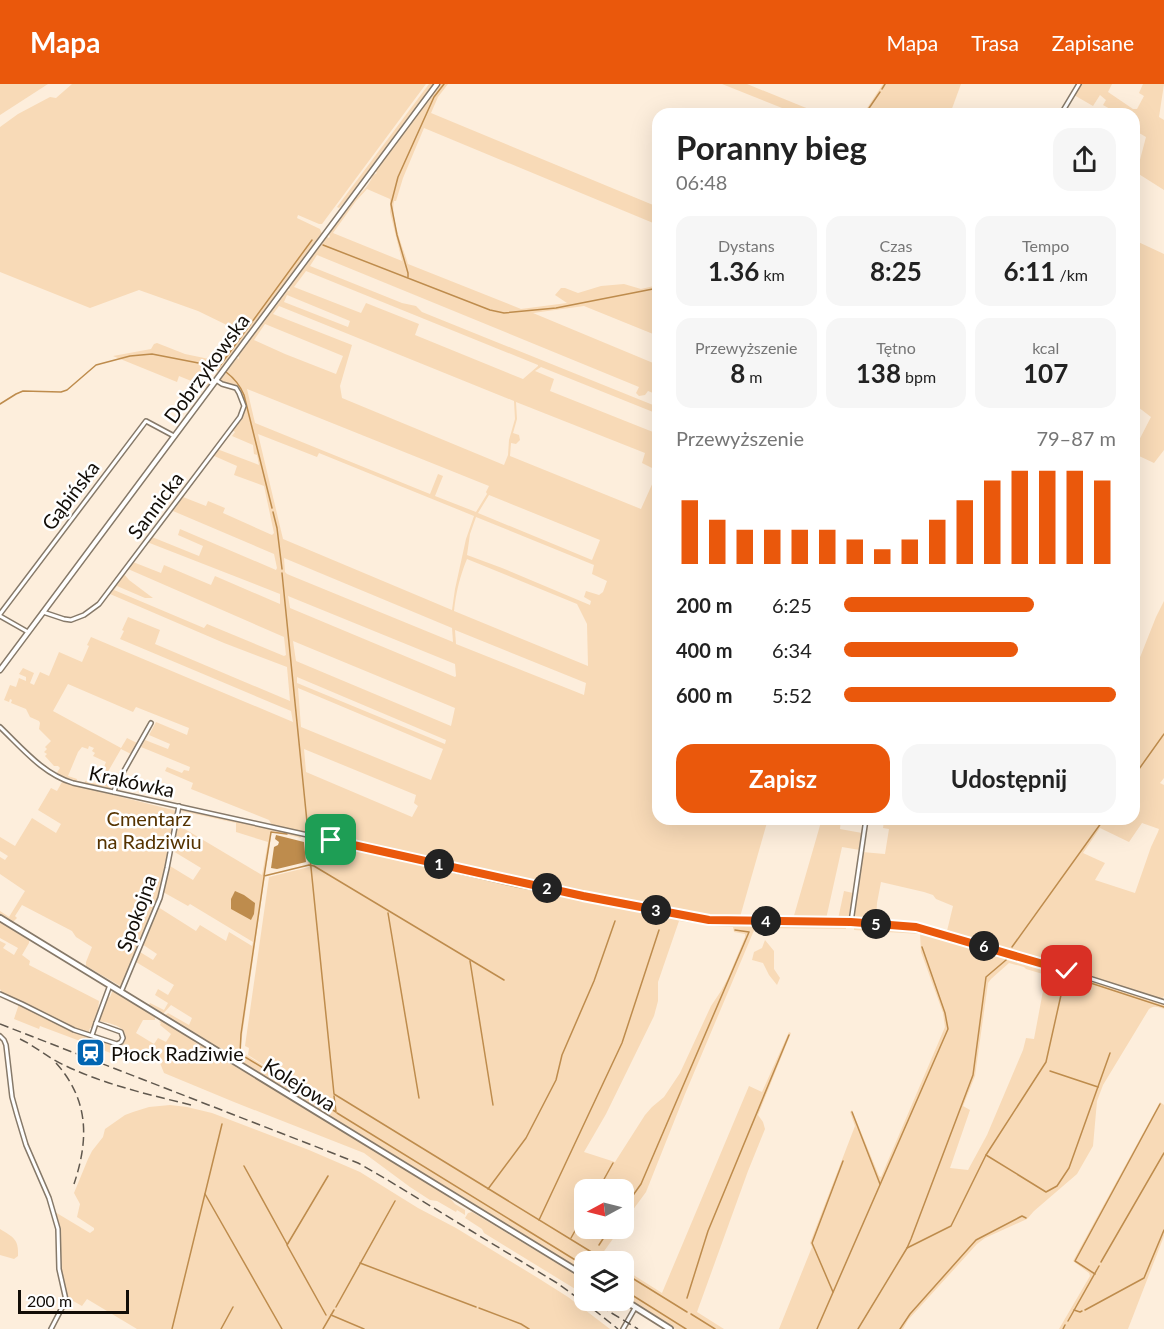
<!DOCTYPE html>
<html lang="pl">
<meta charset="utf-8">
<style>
:root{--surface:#fff;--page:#f6f6f6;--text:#222;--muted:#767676;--accent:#ea580c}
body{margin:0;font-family:Lato,sans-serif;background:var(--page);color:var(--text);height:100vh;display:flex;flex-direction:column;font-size:22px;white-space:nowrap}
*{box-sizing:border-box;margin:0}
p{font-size:20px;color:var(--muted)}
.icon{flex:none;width:33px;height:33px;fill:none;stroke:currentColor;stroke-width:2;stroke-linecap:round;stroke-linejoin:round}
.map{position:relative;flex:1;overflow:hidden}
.details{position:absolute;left:652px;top:24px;width:488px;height:717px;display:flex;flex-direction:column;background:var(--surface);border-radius:18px;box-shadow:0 6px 24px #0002}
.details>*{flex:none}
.needle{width:39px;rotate:263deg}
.buttons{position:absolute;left:574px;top:1095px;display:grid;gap:12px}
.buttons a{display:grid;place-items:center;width:60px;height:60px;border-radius:12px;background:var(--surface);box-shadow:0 6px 24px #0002;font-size:30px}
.scale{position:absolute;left:18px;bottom:15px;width:111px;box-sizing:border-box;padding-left:6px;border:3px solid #120d07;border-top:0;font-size:16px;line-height:21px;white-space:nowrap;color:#120d07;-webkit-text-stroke:4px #fff;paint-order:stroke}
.pin{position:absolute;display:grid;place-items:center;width:51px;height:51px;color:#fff;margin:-26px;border-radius:12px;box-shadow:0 3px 9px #0006}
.km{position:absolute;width:30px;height:30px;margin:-15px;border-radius:50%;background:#222;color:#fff;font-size:16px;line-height:30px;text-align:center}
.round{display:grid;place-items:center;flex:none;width:63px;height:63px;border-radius:18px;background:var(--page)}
.overview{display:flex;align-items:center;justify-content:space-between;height:102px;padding:0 24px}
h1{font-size:33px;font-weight:700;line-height:45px}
.figures{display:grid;grid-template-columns:repeat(3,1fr);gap:9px;height:102px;padding:6px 24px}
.figures div{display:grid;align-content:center;border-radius:15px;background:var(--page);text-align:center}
.figures b{font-size:26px;font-weight:700}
.figures small{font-size:16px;font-weight:400}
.figures p{font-size:16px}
.chart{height:168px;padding:12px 24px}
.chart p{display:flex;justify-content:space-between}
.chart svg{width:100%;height:108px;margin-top:6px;stroke:var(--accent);stroke-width:6}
.button{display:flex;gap:12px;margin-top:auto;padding:12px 24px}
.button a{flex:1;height:69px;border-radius:18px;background:var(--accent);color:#fff;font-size:24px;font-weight:700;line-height:69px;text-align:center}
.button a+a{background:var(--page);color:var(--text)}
ul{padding:0 24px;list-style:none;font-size:20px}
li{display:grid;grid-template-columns:96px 72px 1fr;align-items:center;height:45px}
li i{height:15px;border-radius:8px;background:var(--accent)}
header{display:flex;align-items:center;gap:36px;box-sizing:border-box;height:84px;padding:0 30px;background:var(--accent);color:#fff}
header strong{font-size:28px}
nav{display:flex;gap:33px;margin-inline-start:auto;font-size:21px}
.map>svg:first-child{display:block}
.green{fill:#f8dab7;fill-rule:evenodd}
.water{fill:#be8c4d}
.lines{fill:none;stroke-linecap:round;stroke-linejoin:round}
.stream{stroke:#be8c4d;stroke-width:1.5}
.street-casing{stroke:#867969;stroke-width:6}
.secondary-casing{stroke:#867969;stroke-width:7}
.primary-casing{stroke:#867969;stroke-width:8}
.street{stroke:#fff;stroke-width:3}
.secondary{stroke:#fff;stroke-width:4}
.primary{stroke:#fff;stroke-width:4.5}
.rail{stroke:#60584e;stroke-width:1.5;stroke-dasharray:9 4.5;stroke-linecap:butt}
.route-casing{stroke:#fff;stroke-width:12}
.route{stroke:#ea580c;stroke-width:8}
.labels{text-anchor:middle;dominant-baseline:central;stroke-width:5;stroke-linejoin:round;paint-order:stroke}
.street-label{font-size:20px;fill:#120d07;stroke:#fff}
.park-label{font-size:20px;fill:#530;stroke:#fff}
.poi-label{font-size:20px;fill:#120d07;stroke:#fff;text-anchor:start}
</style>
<header>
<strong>Mapa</strong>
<nav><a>Mapa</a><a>Trasa</a><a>Zapisane</a></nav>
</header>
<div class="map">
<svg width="1164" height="1245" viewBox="0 0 1164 1245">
<rect width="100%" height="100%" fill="#fdeedc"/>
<g class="green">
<polygon points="0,0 48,0 0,31"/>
<polygon points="72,0 426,0 322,140 319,140 298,131 297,134 320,145 322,150 215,293 213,294 218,287 214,285 206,294 212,298 206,303 179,292 177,298 113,272 151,265 154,260 157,259 185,270 214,276 221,271 236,251 237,248 235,245 198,227 139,206 90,224 0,188 0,43 18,30 50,13 56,14"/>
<polygon points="429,0 434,0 350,113 339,124 337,123"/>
<path d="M441 0H448L438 13 431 29 658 123V141L424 44 403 94 396 117H394C390 134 403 163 408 180L521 225 567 219 555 211 561 204H565L578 209 601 202 624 200 641 205 658 201V252L584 222 533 229 658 281V311L648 307 645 311 639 312 636 309 639 303 317 171 310 182 402 219 416 222 422 228 658 323V330L541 283 535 287 554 295 550 307 658 350V735H768L740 833 793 835 821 738 800 737V735H841L840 745 862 749 860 766 842 763 826 835H838L844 807 853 809 848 836 708 834 621 818 620 813 612 815 584 810 272 741 269 736 191 705 193 699 165 687 167 683 182 689 184 686 189 687 190 683 141 663 145 656 168 665 170 660 149 651 156 638 187 651 189 644 136 623 133 628 68 600 53 627 121 664 127 654 137 659 131 670 121 665 102 698 113 701 112 704H106L85 700V697L97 700 106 678 93 672 95 669 92 667 94 664 89 662 88 665 82 663 78 668 68 692 77 695 76 698 56 690 60 684 58 682H54L45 672 47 670 44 668 47 665 45 663 51 657 39 645 40 639 39 637 30 633 26 625 11 619 12 616 10 615 9 618 4 616 10 601 16 603 19 594 26 597V593L19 590 23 584 34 589 30 599 34 601 40 588 49 592 59 568 82 578 89 562 87 561 91 553 293 638 291 627 120 555 124 547 122 546 128 533 160 546 155 560 290 617 287 583 224 559 110 510 124 490 129 496 153 514H145L117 502 114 506 204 544 207 540 284 572 286 571 284 553 128 485 133 478 161 489 164 481 211 501 215 492 280 520V510L147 458 152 453 199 472 203 462 178 451 180 445 276 486 277 484 274 470 173 427 183 413 206 422 208 417 225 424 223 429 272 451 274 449 264 402 234 391 237 382 212 371 217 365 259 381 257 371 254 370 253 361 232 352 235 348 232 346 240 336 245 323C239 304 240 303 221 298L220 296 237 274 239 275V273L238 272 288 206 289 207 290 205 289 204 327 153 329 154 330 152 329 151 331 147C338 137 345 127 352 118 360 109 369 103 373 91L377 89 375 87ZM367 105 390 115V128L402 177 333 149 356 117ZM306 187 538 281V282L523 295 415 251 419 240 366 219 361 229 294 203ZM287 211 350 237 348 243 284 218ZM279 222 514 317 515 335 509 356 508 371 504 381 342 314 340 302 352 261 273 230ZM265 240 343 272 336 290 285 270 254 256ZM247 305 489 402 486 408 487 410 476 428 435 412 443 392 438 390 430 410 255 339ZM516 318 645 369 642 379 658 387 641 425 510 372 511 359 516 360 520 356 519 351 513 349 517 335ZM258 350 317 373 319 369 474 432 466 455 455 505 452 526 283 455ZM489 411 600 456 592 476 478 429ZM476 433 594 481 592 490 607 497 603 508 599 511 586 507 584 513 591 517 590 521 502 484 467 471 470 450ZM284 474 452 544 453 558 287 490 285 488ZM467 475 577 520 587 540 588 582 454 527C456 508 460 492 467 475ZM288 512 455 580 456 592 455 593 290 524ZM455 546 586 599 584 611 456 560ZM293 557 455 624 451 642 296 577ZM297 593 446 656 445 660 297 599ZM298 604 443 665 431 696 301 643ZM304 665 416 711 414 719 418 722 412 733 306 688Z"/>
<polygon points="722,0 747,0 821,30 797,30"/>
<polygon points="883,0 961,0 950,30 863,30"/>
<polygon points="1080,0 1112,0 1108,8 1133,25 1137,25 1144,12 1139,9 1143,0 1164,0 1159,33 1164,36 1164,106 1134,87 1134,86 1137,87 1146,53 1134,46 1134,30 1119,30 1103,21 1106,16 1100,11 1093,22 1074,11"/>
<polygon points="1134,156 1164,170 1164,366 1154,379 1139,372 1134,366 1151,333 1138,323 1134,330"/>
<path d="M1164 517V694L1160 699 1164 701V912L1162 915 1012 869 1007 867 1008 865 1002 866 921 842 854 837 856 807 862 768 885 770 889 745 883 744 884 737 956 740 957 735H1053L1060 737 1069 735H1134V602L1137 581 1156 533ZM1142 739 1159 745 1158 748 1151 763 1135 809 1095 796 1105 779 1083 769 1100 744 1129 758ZM881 798 924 808 933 811 936 815 953 822 947 847 919 839 876 836 877 819Z"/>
<polygon points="62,698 177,727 158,814 122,903 86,882 86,878 92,863 76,853 72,847 22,821 15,832 17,834 13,838 0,830 0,827 9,833 25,807 0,790 0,773 5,776 8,772 0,767 0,753 15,762 32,734 56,749 61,740 38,726 51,704 57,707"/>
<path d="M186 725 300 751 301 754 272 747 263 804 240 967 309 1010 248 971 249 964 245 962 269 793 309 783 305 755 307 752 555 808 709 837 846 840V845L755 844 685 1010 646 1108 624 1138V1106H585V1144L620 1145 602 1170 612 1177 585 1178V1189L165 931 168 929 189 941 192 934 171 921 163 930 149 921 150 919 164 926 168 919 155 911 158 905 168 911 174 901 136 878 140 868 153 876 157 870 142 860 158 823 196 847 200 841 226 857 229 848 252 862 253 858 190 820 188 822 163 808 170 782 193 796 201 784 173 767 178 741 262 791 268 758 236 748V739L181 727 182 726ZM679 837 714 842 733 843 734 848 745 850V853L728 894 721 907 711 922 680 989 664 1013 652 1023 645 1031 615 1078 584 1068 606 1030 654 932 658 917V898Z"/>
<path d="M0 838 29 856V859L22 871 30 877 29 881 99 917 98 927 93 944H90L88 950 76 946 27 921C19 914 6 916 0 905V857L6 860 3 864 14 871 18 864 0 854Z"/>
<path d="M854 840 903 843 935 849 1164 920V925C1159 923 1154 921 1149 925L1103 1001 1097 1017 1093 1062 1077 1090 1034 1127 1027 1135 985 1154 977 1160 908 1236 903 1245H779L812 1163 810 1159 855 1042 850 1028 852 1026 879 1092 881 1093 945 943 943 929 921 868 920 850 854 846ZM1009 879 1024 883 1026 885 1046 891 1034 955 1026 954 1023 966 987 1051 968 1086 950 1084 970 1026 963 1022 975 992 988 899 991 895Z"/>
<polygon points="765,856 774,867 774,885 780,894 777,901 769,891 763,879 752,876 754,868 762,864"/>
<path d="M112 908H114L155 933V936H143L136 949 154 960 158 954 166 958 171 950 160 941 161 939 159 938 163 936 190 953 198 961 205 963 239 985 250 990 448 1112 455 1120 465 1126V1131L457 1126 456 1128 437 1117 430 1116 410 1103 364 1069 234 1018 164 989 160 979 136 970 121 973 100 965 103 958 121 965C123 961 126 954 125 950 123 941 107 939 100 937V934L107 914 110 913Z"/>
<polygon points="19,920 99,957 96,963 40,942 39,945 14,935"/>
<polygon points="789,948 791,949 758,1031 763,1038 765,1045 748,1087 697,1228 724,1245 676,1245 624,1213 624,1185 662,1209 749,1002 762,1008"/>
<polygon points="1160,1018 1164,1021 1164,1152 1128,1245 1059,1245 1090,1192 1089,1189 1073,1177"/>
<polygon points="170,1021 187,1023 212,1029 309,1066 360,1088 418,1124 456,1144 538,1194 568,1213 610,1245 137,1245 87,1215 82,1222 68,1214 61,1187 60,1149 55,1128 90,1149 94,1146 94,1144 77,1133 80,1120 74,1109 88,1075 92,1067 103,1053 105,1045 125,1031 133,1028 149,1023"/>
<polygon points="472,1128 585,1196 585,1211 484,1149 482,1145 465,1134 468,1129"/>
<path d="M0 1145C13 1153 19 1155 18 1172L14 1175 0 1171Z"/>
</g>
<g class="water">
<polygon points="276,751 304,758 306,778 277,785 271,784 274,763 278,761 279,758 275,755"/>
<polygon points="235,807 244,811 255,819 254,830 251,836 231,825 231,815"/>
</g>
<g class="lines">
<g class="stream">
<polyline points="882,5 885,0"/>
<polyline points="865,30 880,8"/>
<polyline points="323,161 490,226 504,229 556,224 658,204"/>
<polyline points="408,193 408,189 397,151 391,120 398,93 434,13 444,0"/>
<path d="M226 288C234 294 240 301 244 311L272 424"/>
<polyline points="0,320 16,310 23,307 61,308 67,306 96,281 130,272 152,270 219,283 312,156"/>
<polyline points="273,428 277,444 282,485"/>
<polyline points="282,489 308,748"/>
<polyline points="1134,692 1164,650"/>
<polyline points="287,750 271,748 264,792 309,781 314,782 504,896"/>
<polyline points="308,754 334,1010 598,1172"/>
<polyline points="310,755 517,803 715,840 846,842"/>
<polyline points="264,793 241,950 240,970 336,1028 334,1012"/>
<polyline points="388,829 419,1014"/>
<polyline points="854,843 918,846 1019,878 1063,890 1164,923"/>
<polyline points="1012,863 1104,735"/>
<polyline points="470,877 493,1021"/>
<polyline points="1050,987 1098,1003"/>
<polyline points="852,1028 880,1100"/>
<polyline points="337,1029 585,1182"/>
<polyline points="986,1071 1046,1108 1057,1102 1069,1084 1110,969"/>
<polyline points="244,1082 287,1160"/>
<polyline points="488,1105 526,1054 556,996 562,971 594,897 615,837"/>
<polyline points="598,1106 613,1079"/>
<polyline points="205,1110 282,1245"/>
<polyline points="624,1124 641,1100 749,848 735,846"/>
<polyline points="539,1136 622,959 659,846"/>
<polyline points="571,1154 585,1129"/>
<polyline points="599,1161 610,1144"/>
<polyline points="907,1164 951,1142 986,1071 1046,978 1061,911"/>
<polyline points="601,1175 606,1178"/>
<polyline points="1101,1178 1164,1069"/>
<polyline points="360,1179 476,1223"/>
<polyline points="624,1189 687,1228"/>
<polyline points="1095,1190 1075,1177 1160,1020"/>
<polyline points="624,1206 686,1245"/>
<polyline points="833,1208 812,1159 843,1077"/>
<polyline points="687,1214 708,1147 789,951"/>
<polyline points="336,1223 395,1117"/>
<polyline points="479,1224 521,1240 529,1245"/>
<polyline points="1074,1226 1080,1228 1082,1227"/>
<polyline points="1085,1226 1144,1194 1164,1146"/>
<polyline points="691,1230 715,1245"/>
<polyline points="326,1231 287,1161 328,1092"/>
<polyline points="331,1231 364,1245"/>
<polyline points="1068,1237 1099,1182"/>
<polyline points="172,1245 222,1040"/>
<polyline points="221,1245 233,1223"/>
<polyline points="323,1245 334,1226"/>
<polyline points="817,1245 948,945 945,929 922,863"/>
<polyline points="858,1245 907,1164 911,1155 973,991 986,893 1006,876 1008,873"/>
<polyline points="900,1245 910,1230 976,1156 1020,1133 1022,1132 1026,1134"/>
<polyline points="1063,1245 1065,1241"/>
</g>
<defs>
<g id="street">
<polyline points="1061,30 1079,0"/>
<polyline points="43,528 64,535 71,536 84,531 99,520 240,333 244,322 239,309 236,304 222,300 216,296"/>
<polyline points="0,530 146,337 174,352"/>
<polyline points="0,532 28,548"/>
<path d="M0 643C22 664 43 690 73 699L583 812 709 835 851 838 916 843 1067 887 1164 918"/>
<polyline points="114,708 116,701 151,639"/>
<polyline points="851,838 866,735"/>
<polyline points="121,908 160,814 167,784 179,722"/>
<polyline points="0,910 22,920 74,946 117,960 121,958 123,954 121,948 96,939 110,901"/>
<polyline points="92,951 96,939"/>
<polyline points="0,952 4,956 6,961 12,1013 17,1031 26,1061 49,1114 58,1145 59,1185 66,1216 51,1245"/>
<polyline points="623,1245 635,1224"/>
</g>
<polyline id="secondary" points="0,586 437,0"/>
<g id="primary">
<polyline points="0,834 585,1192"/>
<polyline points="624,1216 670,1245"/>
</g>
</defs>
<use href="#street" class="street-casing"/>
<use href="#secondary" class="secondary-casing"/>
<use href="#primary" class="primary-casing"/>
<use href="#street" class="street"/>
<use href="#secondary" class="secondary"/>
<use href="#primary" class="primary"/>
<g class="rail">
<polyline points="0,940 358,1079 386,1095 557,1199 593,1225 618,1245"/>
<path d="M20 955C35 962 48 974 64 981 105 1001 151 1011 195 1022"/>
<path d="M56 979C89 1016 89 1055 74 1100"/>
<polyline points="600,1222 638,1245"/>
</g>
</g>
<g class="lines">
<defs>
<polyline id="route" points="331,756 583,812 709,836 851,838 916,843 1067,887"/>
</defs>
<use href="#route" class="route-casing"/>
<use href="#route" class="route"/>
</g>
<defs>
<symbol id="station-square" viewBox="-11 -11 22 22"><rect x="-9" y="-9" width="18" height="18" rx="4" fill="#0366b2" stroke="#fff"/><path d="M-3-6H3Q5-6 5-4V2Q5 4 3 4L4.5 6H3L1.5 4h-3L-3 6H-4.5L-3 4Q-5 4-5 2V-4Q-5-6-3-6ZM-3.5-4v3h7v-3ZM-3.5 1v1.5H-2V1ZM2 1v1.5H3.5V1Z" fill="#fff"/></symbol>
</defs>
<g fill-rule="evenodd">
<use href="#station-square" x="74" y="952" width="33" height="33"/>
</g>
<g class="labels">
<g class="street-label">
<text transform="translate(206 284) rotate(-54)">Dobrzykowska</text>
<text transform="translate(70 411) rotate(-53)">Gąbińska</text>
<text transform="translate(155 421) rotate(-53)">Sannicka</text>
<text transform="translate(132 697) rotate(12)">Krakówka</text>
<text transform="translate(136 829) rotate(-70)">Spokojna</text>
<text transform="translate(300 1000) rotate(32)">Kolejowa</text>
</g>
<g class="park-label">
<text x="149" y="734">Cmentarz<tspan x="149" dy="23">na Radziwiu</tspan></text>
</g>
<g class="poi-label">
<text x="111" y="969">Płock Radziwie</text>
</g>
</g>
</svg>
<div class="buttons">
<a><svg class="needle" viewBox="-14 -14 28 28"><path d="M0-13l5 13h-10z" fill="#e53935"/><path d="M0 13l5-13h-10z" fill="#767676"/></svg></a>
<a><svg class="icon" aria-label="layers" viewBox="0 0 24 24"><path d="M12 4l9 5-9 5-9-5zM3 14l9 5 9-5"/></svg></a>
</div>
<div class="scale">200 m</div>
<div class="pin" style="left:331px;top:756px;background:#1e9e55"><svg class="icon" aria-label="arrive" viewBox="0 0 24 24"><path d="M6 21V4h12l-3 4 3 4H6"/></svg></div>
<div class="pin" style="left:1067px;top:887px;background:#d93025"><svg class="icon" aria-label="check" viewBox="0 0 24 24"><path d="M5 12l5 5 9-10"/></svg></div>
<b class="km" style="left:439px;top:780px">1</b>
<b class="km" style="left:547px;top:804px">2</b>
<b class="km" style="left:656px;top:826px">3</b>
<b class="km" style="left:766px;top:837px">4</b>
<b class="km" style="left:876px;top:840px">5</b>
<b class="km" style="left:984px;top:862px">6</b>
<section class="details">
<div class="overview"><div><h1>Poranny bieg</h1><p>06:48</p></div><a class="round"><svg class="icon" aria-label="share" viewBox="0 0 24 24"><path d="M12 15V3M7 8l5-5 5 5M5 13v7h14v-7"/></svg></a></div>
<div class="figures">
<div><p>Dystans</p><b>1.36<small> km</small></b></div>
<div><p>Czas</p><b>8:25</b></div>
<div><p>Tempo</p><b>6:11<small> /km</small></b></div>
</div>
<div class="figures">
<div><p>Przewyższenie</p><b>8<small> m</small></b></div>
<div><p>Tętno</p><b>138<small> bpm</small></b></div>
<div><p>kcal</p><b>107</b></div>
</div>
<div class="chart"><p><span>Przewyższenie</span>79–87 m</p>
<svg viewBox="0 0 160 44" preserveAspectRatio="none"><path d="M5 44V18M15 44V26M25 44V30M35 44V30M45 44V30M55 44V30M65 44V34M75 44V38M85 44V34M95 44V26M105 44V18M115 44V10M125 44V6M135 44V6M145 44V6M155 44V10"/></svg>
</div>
<ul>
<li><b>200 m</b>6:25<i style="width:70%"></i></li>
<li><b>400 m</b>6:34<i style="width:64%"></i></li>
<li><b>600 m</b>5:52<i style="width:100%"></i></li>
</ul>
<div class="button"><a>Zapisz</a><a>Udostępnij</a></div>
</section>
</div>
